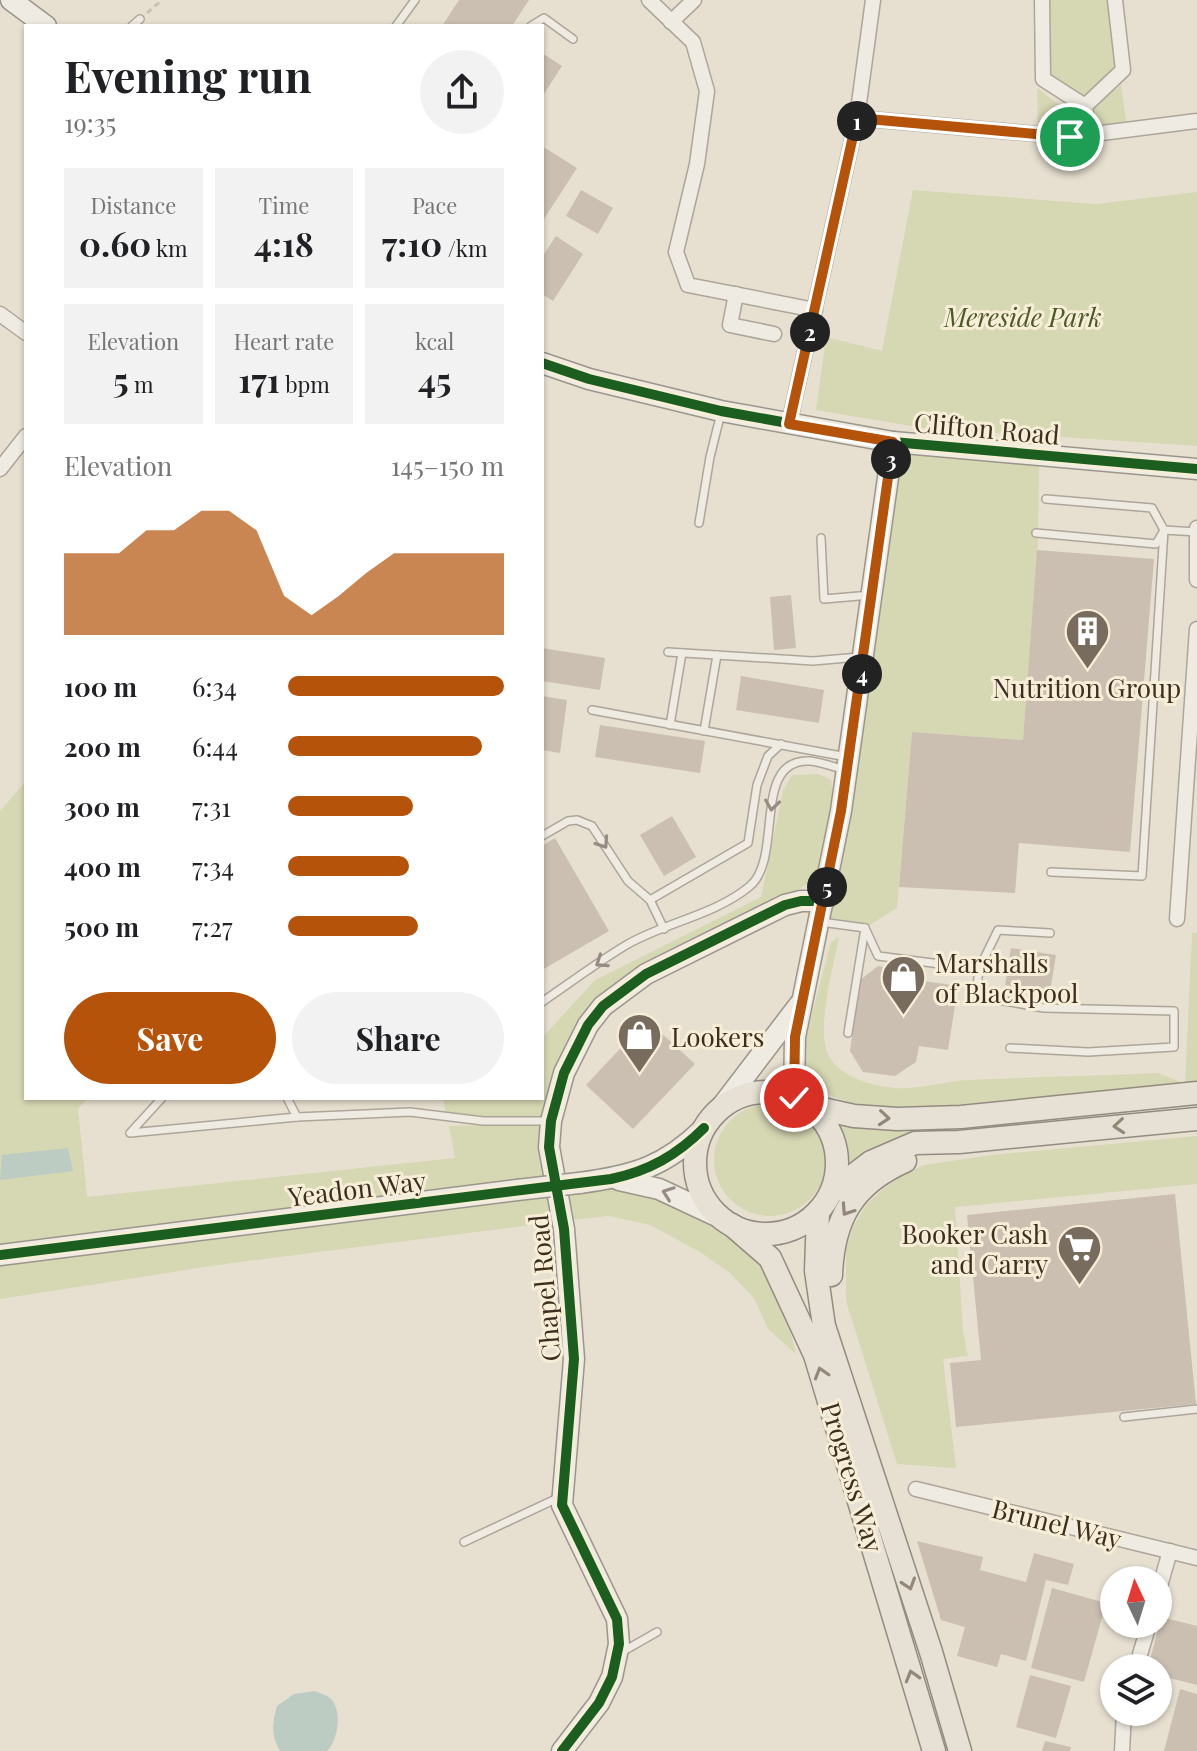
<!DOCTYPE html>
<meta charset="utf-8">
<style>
:root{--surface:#fff;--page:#f2f2f2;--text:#202124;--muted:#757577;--accent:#b45309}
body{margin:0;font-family:"Playfair Display",serif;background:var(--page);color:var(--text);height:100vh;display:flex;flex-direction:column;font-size:30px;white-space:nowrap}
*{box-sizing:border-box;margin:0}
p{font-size:26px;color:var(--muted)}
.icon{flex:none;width:44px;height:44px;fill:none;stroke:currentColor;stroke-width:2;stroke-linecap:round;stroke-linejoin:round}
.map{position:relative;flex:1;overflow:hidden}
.details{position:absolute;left:24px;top:24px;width:520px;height:1076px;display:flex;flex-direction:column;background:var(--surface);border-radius:0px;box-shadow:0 2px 6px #0004}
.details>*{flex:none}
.needle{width:52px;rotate:356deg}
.tools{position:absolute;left:1100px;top:1566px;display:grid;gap:16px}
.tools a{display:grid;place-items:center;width:72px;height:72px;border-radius:50%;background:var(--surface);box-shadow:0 2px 6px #0004;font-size:40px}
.pin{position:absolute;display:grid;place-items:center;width:68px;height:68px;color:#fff;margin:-34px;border:4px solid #fff;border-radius:50%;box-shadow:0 2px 8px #0007}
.km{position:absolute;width:40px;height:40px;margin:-20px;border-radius:50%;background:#222;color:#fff;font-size:22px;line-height:40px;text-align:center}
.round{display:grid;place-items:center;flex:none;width:84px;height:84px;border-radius:42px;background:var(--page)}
.headline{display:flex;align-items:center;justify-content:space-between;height:136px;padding:0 40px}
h1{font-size:44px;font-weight:700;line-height:60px}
.stats{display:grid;grid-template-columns:repeat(3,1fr);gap:12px;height:136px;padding:8px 40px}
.stats div{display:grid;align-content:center;border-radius:0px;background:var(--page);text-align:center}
.stats b{font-size:34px;font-weight:700}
.stats small{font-size:22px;font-weight:400}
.stats p{font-size:22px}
.chart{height:224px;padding:16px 40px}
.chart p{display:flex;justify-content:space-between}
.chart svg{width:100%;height:144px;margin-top:8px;fill:var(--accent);opacity:.7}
.primary-button{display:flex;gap:16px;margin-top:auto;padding:16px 40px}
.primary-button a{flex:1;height:92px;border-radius:48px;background:var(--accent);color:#fff;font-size:32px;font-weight:700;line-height:92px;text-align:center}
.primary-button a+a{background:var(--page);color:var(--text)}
ul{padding:0 40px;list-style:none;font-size:26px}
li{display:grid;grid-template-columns:128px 96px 1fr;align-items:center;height:60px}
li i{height:20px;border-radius:10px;background:var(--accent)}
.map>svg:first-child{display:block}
.green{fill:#d6d7b3}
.water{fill:#bcccc2}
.building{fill:#cbbfb2}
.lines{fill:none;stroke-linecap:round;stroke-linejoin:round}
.lane-casing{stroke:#ada599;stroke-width:10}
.street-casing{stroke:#ada599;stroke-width:17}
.secondary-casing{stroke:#9c958a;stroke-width:23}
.primary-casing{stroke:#928b80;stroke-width:25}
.path{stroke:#c8c2b9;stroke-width:3;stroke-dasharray:6 4;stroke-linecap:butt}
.lane{stroke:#efebe3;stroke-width:7}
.street{stroke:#efebe3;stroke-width:14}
.secondary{stroke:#efebe3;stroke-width:20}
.primary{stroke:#e6e1d4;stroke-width:22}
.secondary-bridge-casing{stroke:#9c958a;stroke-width:23;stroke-linecap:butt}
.secondary-bridge{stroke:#efebe3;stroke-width:20}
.cycleway-casing{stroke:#f7eed8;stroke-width:15}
.cycleway{stroke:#1b5e20;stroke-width:10}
.oneway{stroke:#968c82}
.oneway2{stroke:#92887a}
.route-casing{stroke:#fff;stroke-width:16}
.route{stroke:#b45309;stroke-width:10}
.labels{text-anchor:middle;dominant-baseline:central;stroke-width:6;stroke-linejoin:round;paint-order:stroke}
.park-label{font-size:26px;font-style:italic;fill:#4d5a26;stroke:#f7eed8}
.street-label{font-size:26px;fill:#3d2e20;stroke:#f7eed8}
.poi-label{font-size:26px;fill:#3d2e20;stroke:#f7eed8;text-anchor:start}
</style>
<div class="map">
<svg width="1197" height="1751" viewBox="0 0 1197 1751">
<rect width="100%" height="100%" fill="#e7e0d1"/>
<g class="green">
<polygon points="1042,0 1115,0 1123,70 1085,106 1043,79"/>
<polygon points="1121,85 1126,121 1101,126 1094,123 1095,105"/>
<polygon points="1037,88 1056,103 1071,109 1075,118 1071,128 1056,130 1038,128"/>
<polygon points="913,190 1096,204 1197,192 1197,446 923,428 816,410 826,337 882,351"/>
<polygon points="892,451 1039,466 1038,543 1023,740 912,732 897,908 865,928 819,922"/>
<polygon points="818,774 831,780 833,799 820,875 791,895 621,986 545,1121 446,1116 443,1098 542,1098 542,1038 595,980 761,897 783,791 792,775"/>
<polygon points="26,781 26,1098 88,1098 78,1109 87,1197 455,1158 449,1126 545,1124 548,1175 454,1189 0,1245 0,811"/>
<path d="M1192 933H1197V1084L935 1109C890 1108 793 1112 804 1045L831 942 839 937C834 965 814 1034 830 1058 842 1078 873 1086 895 1088 918 1090 944 1081 968 1080 1031 1077 1094 1076 1158 1073L1185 1084Z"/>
<circle cx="770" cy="1160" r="56"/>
<polygon points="838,1121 944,1131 906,1139 850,1164"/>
<polygon points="1197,1136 1197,1184 955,1207 963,1332 968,1356 943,1359 956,1468 897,1464 846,1301 846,1250 853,1227 866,1205 895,1178 924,1165 991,1155"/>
<path d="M622 1188C668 1197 734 1228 762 1267 780 1292 789 1324 796 1354L768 1329 754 1298 730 1273 700 1252 650 1225 609 1216 571 1220 566 1195Z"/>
<polygon points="551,1197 555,1222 225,1264 0,1299 0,1266 328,1222"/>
</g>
<g class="water">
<polygon points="68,1148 73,1171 0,1180 2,1155"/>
<path d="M314 1691C320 1693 328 1695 332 1700 342 1713 338 1741 327 1751H280C271 1736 272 1722 277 1706L294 1694Z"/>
</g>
<g class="building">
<polygon points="459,0 529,0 512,26 442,26"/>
<polygon points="542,53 562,66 542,97"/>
<polygon points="542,146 577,168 542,222"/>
<polygon points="581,190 613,208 598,234 566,216"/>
<polygon points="556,236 583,254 553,301 542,294 542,257"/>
<polygon points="1037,550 1154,559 1130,852 1019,843 1015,893 899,887 912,732 1023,740"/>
<polygon points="791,595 796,648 774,650 770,597"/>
<polygon points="542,648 605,658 600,690 542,681"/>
<polygon points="741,676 824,690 819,723 736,710"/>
<polygon points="542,696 567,700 560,753 542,750"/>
<polygon points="600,725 705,741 700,773 595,757"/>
<polygon points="672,816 696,857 664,876 640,835"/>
<polygon points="555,838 609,931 542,970 542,846"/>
<polygon points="1011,948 1056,955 1050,992 1005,985"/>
<polygon points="878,966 897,969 897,977 958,986 948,1050 919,1046 916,1062 895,1076 863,1072 850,1051 860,980"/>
<polygon points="647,1020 695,1064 633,1129 586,1085"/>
<polygon points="1175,1194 1196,1404 956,1427 950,1363 981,1360 967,1215"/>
<polygon points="917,1541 983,1557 980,1570 1026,1582 1034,1553 1074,1564 1068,1585 1046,1580 1026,1661 1001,1654 997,1667 957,1656 965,1627 941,1620"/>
<polygon points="1052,1588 1106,1603 1084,1682 1031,1668"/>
<polygon points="1161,1617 1197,1626 1197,1685 1158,1675 1158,1668 1148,1668"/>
<polygon points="1030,1675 1071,1686 1056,1738 1016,1727"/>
<polygon points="1180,1689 1197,1694 1197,1751 1164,1751"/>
<polygon points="1045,1741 1071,1747 1070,1751 1042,1751"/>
</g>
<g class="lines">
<defs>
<g id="lane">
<polyline points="132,26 140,19"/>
<polyline points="396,26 415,0"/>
<polyline points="531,26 544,18 573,39"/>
<polyline points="1046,499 1152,508 1164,530 1197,532"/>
<polyline points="699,523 710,457 721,413"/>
<polyline points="1036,533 1156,544 1163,532"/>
<polyline points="821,538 824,599 871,595"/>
<polyline points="668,652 813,661 859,657"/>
<polyline points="592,710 847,757"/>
<polyline points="670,725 682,653"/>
<polyline points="704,731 717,655"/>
<polyline points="542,836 568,821 577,820 592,826 628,881 650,900 664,929"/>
<polyline points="1051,872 1142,876 1164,530"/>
<polyline points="650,900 748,843 757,785 768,756 781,744"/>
<polyline points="821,922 865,928 848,1033"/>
<polyline points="865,928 878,956 979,969 998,930 1050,933"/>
<polyline points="979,969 976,996 1044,1008 1174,1011 1174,1047 1088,1052 1010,1048"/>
<path d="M542 1002C570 983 599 961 628 944 667 922 715 915 750 886 784 857 751 758 810 761 821 762 834 767 845 770"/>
<polyline points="162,1098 130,1133 297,1117 410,1112 483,1121 548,1121"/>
<polyline points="287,1098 297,1117"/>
<polyline points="1124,1417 1197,1409"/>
<polyline points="464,1542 560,1497"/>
<polyline points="622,1652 657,1632"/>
</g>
<g id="street">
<polyline points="649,0 693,42 707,91 697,164 676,252 688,285 815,310"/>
<polyline points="1042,0 1043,79 1085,106"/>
<polyline points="671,22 694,0"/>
<polyline points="857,118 1070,137 1197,121"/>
<polyline points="1089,135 1085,106 1123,70 1115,0"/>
<polyline points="736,294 730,325 774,334"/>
<polyline points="0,314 26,333"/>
<polyline points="789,424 857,118 873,0"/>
<polyline points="0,469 26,436"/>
<polyline points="1197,528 1197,580"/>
<polyline points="1177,919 1197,629"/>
<polyline points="916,1489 1197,1558"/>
<polyline points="1158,1593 1170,1551"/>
<polyline points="1136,1668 1149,1624"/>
<polyline points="1122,1751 1124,1712"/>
</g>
<g id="secondary">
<polyline points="11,0 46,26"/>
<polyline points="542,363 589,379 721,411 893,442 1197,469"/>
<polyline points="794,1098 795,1037 841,811 893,442"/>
<polyline points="719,1110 799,1005"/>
<polyline points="619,1180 659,1189 721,1218"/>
<path d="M579 1183C633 1176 665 1167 704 1128"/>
<polyline points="0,1255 517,1190"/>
<polyline points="562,1751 599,1703 612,1677 619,1644 617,1619 562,1505 574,1359 564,1229 549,1147 551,1121 564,1073 588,1025 603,1006 646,974 785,905 801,901 824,901"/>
</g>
<g id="primary">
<circle cx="766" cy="1163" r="71"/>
<polyline points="809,1106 854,1116 897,1119 961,1117 1197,1093"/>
<polyline points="832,1192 871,1162 915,1143 959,1142 1197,1119"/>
<polyline points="818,1212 816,1271 824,1326 931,1652 960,1751"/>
<polyline points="732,1225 770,1258 815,1355 934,1751"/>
<path d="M831 1275C833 1219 853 1184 905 1161"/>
</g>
</defs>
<use href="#lane" class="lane-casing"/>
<use href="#street" class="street-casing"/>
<use href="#secondary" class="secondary-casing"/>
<use href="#primary" class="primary-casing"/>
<polyline class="path" points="147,13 162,0"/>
<use href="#lane" class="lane"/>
<use href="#street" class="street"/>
<use href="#secondary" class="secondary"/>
<use href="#primary" class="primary"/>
<defs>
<polyline id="secondary-bridge" points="517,1190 579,1183"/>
</defs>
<use href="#secondary-bridge" class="secondary-bridge-casing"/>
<use href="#secondary-bridge" class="secondary-bridge"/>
<defs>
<g id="cycleway">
<polyline points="542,363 589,379 721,411 893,442 1197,469"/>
<path d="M0 1255 611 1179C649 1171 677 1155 704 1128"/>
<polyline points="562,1751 599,1703 612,1677 619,1644 617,1619 562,1505 574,1359 564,1229 549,1147 551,1121 564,1073 588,1025 603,1006 646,974 785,905 801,901 824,901"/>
</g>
</defs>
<use href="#cycleway" class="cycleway-casing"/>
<use href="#cycleway" class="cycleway"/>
</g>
<defs><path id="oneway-chevron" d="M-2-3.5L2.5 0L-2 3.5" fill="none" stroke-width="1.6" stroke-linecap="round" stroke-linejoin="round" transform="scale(2)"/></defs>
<g class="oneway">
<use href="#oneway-chevron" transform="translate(772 805) rotate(98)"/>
<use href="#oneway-chevron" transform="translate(603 843) rotate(56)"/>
<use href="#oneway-chevron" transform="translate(601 962) rotate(146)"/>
<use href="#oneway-chevron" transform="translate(668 1193) rotate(-160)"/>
</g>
<g class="oneway2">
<use href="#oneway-chevron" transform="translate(884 1118) rotate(5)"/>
<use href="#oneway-chevron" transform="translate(1119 1126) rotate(175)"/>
<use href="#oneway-chevron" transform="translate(847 1210) rotate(124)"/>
<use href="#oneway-chevron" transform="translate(821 1373) rotate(-107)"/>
<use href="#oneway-chevron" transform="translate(909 1584) rotate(72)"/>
<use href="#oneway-chevron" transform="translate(912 1676) rotate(-106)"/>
</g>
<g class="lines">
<defs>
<polyline id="route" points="794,1098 795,1037 841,811 893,442 789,424 857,118 1070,137"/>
</defs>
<use href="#route" class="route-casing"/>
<use href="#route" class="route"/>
</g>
<defs>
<symbol id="building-pin" viewBox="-11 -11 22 30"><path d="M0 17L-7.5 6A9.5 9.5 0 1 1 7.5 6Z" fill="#786c5e" stroke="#f7eed8"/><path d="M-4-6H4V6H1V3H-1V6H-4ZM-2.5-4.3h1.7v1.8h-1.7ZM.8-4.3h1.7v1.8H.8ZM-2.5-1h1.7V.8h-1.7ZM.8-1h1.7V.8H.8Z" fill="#fff"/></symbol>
<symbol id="shop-pin" viewBox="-11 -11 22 30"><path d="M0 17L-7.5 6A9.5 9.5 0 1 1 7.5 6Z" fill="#786c5e" stroke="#f7eed8"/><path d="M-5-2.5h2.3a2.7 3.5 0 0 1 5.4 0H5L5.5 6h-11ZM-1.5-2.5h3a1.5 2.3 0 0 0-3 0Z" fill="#fff"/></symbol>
<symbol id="supermarket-pin" viewBox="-11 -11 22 30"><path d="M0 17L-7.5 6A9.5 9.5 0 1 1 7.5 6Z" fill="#786c5e" stroke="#f7eed8"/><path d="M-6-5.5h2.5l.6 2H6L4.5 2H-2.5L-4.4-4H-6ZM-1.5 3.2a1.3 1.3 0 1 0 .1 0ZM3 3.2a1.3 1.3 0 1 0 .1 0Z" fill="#fff"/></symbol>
</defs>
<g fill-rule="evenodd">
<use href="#building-pin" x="1062" y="606" width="51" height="69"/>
<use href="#shop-pin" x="878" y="952" width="51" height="69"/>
<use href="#shop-pin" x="614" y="1010" width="51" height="69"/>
<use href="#supermarket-pin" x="1054" y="1222" width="51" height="69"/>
</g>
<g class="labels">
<g class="park-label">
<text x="1023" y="316">Mereside Park</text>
</g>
<g class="street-label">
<text transform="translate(987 428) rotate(5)">Clifton Road</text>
<text transform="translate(357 1188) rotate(-7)">Yeadon Way</text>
<text transform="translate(544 1288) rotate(-95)">Chapel Road</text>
<text transform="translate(853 1477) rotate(73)">Progress Way</text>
<text transform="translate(1057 1523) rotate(14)">Brunel Way</text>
</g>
<g class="poi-label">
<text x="1087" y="687" text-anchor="middle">Nutrition Group</text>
<text x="935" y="962">Marshalls<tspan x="935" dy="30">of Blackpool</tspan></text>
<text x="671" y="1036">Lookers</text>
<text x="1048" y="1233" text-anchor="end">Booker Cash<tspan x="1048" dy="30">and Carry</tspan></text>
</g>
</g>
</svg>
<div class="tools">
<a><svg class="needle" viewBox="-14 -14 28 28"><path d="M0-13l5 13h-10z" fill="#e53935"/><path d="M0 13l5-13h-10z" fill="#757577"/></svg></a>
<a><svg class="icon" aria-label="layers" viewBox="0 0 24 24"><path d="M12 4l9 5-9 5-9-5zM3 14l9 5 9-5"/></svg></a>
</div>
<div class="pin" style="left:1070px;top:137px;background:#1e9e55"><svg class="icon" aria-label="arrive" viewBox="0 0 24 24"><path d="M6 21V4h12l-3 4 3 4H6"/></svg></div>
<div class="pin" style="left:794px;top:1098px;background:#d93025"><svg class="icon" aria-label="check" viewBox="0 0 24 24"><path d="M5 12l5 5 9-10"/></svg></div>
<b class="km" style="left:857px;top:121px">1</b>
<b class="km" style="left:810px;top:332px">2</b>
<b class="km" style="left:891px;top:459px">3</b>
<b class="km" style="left:862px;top:674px">4</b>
<b class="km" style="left:827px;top:887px">5</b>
<section class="details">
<div class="headline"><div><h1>Evening run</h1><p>19:35</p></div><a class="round"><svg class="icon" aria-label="share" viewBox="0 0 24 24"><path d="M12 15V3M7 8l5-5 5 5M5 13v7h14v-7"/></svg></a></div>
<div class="stats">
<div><p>Distance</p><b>0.60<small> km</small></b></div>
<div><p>Time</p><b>4:18</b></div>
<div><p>Pace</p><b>7:10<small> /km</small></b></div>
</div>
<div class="stats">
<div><p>Elevation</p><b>5<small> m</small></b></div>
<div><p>Heart rate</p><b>171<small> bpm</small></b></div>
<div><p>kcal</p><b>45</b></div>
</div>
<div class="chart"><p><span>Elevation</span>145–150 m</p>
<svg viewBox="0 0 160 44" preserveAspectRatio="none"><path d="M0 44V19L10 19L20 19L30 12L40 12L50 6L60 6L70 12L80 32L90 38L100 32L110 25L120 19L130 19L140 19L150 19L160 19V44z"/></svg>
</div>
<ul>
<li><b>100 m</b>6:34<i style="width:100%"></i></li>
<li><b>200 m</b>6:44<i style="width:90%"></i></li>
<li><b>300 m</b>7:31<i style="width:58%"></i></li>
<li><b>400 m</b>7:34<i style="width:56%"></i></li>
<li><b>500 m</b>7:27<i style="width:60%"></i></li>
</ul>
<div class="primary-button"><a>Save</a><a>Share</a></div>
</section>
</div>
